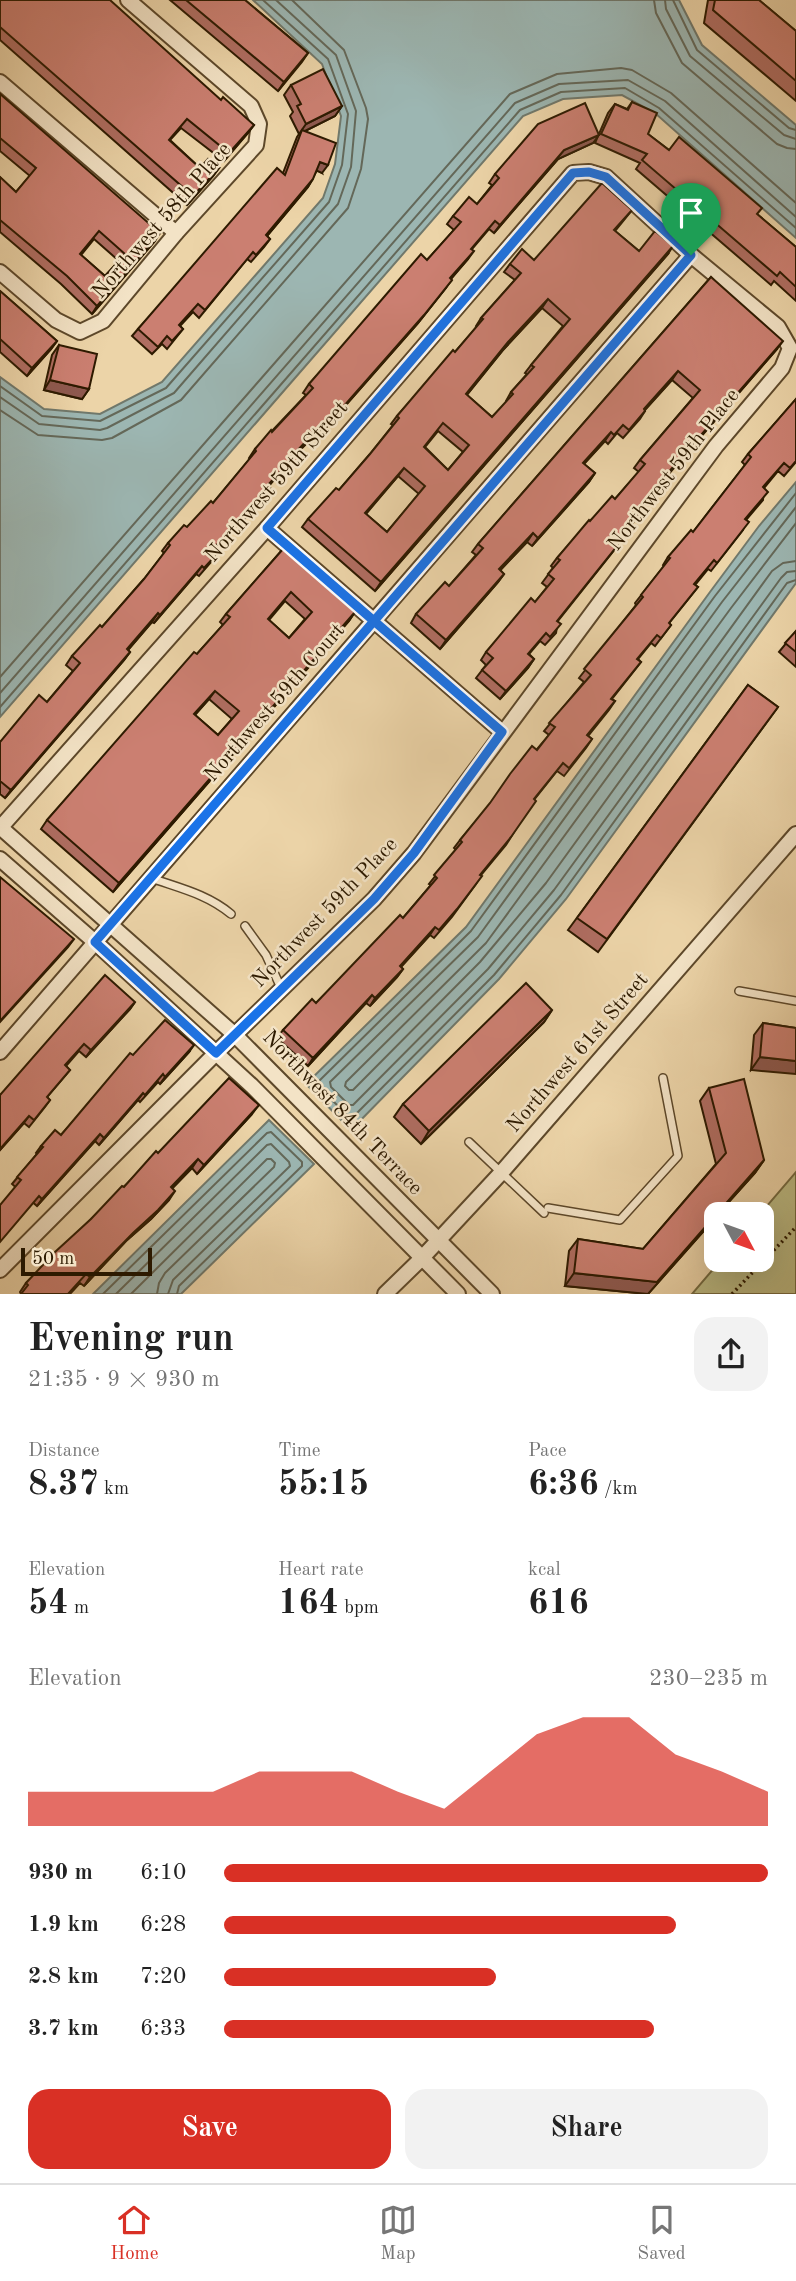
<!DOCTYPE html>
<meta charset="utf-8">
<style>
:root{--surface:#fff;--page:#f2f2f2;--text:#222;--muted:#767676;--line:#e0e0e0;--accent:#d93025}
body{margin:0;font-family:"Old Standard TT",serif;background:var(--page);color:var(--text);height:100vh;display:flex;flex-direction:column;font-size:26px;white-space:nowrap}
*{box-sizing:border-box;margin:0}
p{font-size:23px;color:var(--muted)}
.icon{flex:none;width:38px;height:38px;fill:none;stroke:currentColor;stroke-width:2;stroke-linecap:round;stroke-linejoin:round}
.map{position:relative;height:1294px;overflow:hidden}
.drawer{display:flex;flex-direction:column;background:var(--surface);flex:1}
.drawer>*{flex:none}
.needle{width:46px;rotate:131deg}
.fabs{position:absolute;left:704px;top:1202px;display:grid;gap:14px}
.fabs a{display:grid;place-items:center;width:70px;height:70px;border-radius:14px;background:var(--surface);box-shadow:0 7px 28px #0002;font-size:35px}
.scale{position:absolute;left:21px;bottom:18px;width:131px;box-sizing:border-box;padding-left:7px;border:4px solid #2d1a00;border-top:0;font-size:19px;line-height:24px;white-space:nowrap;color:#2d1a00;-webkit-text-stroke:5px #f3e3c6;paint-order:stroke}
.pin{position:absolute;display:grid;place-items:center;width:60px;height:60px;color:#fff;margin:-72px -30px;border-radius:50% 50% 50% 0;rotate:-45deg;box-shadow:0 0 7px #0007}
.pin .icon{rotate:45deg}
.round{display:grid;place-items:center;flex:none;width:74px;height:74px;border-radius:21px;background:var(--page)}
.head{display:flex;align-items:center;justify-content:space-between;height:119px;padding:0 28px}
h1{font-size:38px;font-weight:700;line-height:52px}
.figures{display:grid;grid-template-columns:repeat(3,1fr);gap:10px;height:119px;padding:7px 28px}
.figures div{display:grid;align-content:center}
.figures b{font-size:35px;font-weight:700}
.figures small{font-size:19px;font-weight:400}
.figures p{font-size:19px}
.chart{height:196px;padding:14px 28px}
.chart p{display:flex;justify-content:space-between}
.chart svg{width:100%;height:126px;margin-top:7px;fill:var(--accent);opacity:.7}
.cta{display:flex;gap:14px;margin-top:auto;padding:14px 28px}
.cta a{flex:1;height:80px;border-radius:21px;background:var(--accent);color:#fff;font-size:28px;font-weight:700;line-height:80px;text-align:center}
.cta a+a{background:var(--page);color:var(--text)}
ul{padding:0 28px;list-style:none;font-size:23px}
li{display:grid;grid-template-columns:112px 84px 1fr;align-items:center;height:52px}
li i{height:18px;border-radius:9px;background:var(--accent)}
.dock{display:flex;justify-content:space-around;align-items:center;height:98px;border-top:2px solid var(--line);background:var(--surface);font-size:19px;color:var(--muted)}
.dock a{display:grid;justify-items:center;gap:4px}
.dock .active{color:var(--accent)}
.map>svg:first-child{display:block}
.green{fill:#bcbc85;stroke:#746b42;stroke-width:2}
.water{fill:#9cb6b2;stroke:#70786b;stroke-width:2}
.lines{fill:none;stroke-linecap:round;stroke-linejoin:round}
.shore{stroke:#646859;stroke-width:2}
.lane-casing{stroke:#5d482a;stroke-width:10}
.street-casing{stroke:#5d482a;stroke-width:18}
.path{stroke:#2d1a00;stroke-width:3.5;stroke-dasharray:2 3.5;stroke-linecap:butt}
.lane{stroke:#f3e3c6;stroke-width:7}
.street{stroke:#f3e3c6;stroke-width:14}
.wall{fill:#af6d61;stroke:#2d1a00;stroke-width:2;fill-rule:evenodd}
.shaded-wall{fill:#8e594f;stroke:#2d1a00;stroke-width:2}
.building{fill:#cb7f71;stroke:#2d1a00;stroke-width:2;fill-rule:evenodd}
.route-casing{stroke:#fff;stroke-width:14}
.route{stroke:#1a73e8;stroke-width:9}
.labels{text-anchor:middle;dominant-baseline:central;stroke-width:5;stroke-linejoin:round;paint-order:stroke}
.street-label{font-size:21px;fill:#2d1a00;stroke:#f3e3c6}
</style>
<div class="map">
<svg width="796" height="1294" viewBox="0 0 796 1294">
<rect width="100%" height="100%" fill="#ecd4a8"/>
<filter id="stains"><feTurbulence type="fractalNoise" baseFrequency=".00286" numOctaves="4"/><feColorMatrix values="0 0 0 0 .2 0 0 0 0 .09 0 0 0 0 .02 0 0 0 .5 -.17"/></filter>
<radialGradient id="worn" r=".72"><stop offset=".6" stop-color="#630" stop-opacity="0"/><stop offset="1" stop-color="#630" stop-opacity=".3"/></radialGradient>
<polygon class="green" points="796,1172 796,1294 692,1294 721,1260 761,1260 760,1214"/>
<g class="water">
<polygon points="253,0 679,0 702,45 796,125 796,238 655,113 622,95 563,99 523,116 0,717 0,377 44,409 100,414 162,382 323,198 335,164 341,116 322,64"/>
<polygon points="796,482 796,583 566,899 499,979 351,1130 306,1084 466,927 710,592 759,526"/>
<polygon points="269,1120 314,1164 181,1294 93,1294"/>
</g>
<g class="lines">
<g class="shore">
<polyline points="654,0 656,13 682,63 777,144 787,148 796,149"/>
<polyline points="665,0 666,9 690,56 784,135 796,139"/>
<polyline points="673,0 697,50 789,128 796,130"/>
<polyline points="0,386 42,416 100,421 166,388 329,202 342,165 348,114 328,59 263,0"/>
<polyline points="0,397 39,424 100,430 107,428 174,393 338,204 351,167 356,111 336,55 276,0"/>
<polyline points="0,410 38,435 102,440 112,438 181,400 348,208 361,169 368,119 366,108 344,50 292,0"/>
<polyline points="796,493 715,596 471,931 318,1082 318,1086 349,1117 353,1117 494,975 561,895 787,583 796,580"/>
<polyline points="796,507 722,602 478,937 330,1082 331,1087 349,1105 353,1105 488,969 554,890 781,578 787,572 796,571"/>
<polyline points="796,523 731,608 486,943 346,1082 345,1086 349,1090 353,1090 480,962 546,883 772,571 783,563 796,561"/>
<polyline points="0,677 510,94 557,74 621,68 632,70 671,93 796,203"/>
<polyline points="0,693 515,103 559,84 628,80 665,101 796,217"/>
<polyline points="0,707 520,110 561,92 625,88 659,108 796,228"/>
<polyline points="103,1294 267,1133 271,1132 302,1162 302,1166 179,1286 177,1294"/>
<polyline points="116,1294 267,1145 271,1144 289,1162 290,1166 173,1280 168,1294"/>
<polyline points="131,1294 267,1159 271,1159 275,1163 274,1167 165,1273 159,1283 157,1294"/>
</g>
<defs>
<g id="lane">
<path d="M151 878C179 888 207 894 231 914"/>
<polyline points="245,926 266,955 281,988"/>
<polyline points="739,991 796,1001"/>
<polyline points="469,1142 544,1213"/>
<polyline points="548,1208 620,1220 678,1156 663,1078"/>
</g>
<g id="street">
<polyline points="0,82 176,233"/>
<polyline points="0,272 56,320 80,332 103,321 176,233 256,145 259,124 251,106 128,0"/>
<polyline points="267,528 502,732"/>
<polyline points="0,827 235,1035 492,1294"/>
<polyline points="0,828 267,528 573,173 589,172 606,177 691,255 778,327 790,348 782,368 716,446 414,853 374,899 216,1053 0,1270"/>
<polyline points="0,859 95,942 252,1086 458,1294"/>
<polyline points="0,1052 691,255"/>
<polyline points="385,1294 421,1259 501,1173 796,834"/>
</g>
</defs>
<use href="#lane" class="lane-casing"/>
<use href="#street" class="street-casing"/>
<polyline class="path" points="732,1294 796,1227"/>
<use href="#lane" class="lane"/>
<use href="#street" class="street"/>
</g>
<g class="wall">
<polygon points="0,0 221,100 254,125 224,161 181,128 170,140 200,168 219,168 213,176 187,205 0,40"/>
<polygon points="170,0 245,0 308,53 278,91"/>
<polygon points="708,0 759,0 796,31 796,101 704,23"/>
<polygon points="291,85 342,106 335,116 305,131 322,173 317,170 308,187 267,236 270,239 264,247 251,262 247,259 199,318 193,312 180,326 183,329 167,349 162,344 152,354 132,336 138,329 283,173 297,137 299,134 290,116 293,112 284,95"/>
<path d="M0 94 155 241 92 314 61 284 0 232V177L16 192 30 176 0 151ZM94 239 119 261 105 276 81 255Z"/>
<polygon points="632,102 648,134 669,150 757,214 796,247 796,301 774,281 771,285 636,169 640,163 595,143 598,136 593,143 558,159 494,233 489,229 472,249 468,259 451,279 446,288 418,323 323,431 321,429 297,453 295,464 284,478 279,474 268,487 264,496 238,527 236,525 213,551 211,562 199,576 196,574 154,623 152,622 128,650 130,652 124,660 5,798 0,794 0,742 47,702 73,671 66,665 72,656 102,627 144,579 164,553 162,551 168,543 187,527 213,503 250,459 249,458 255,449 306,395 303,393 309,384 427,260 454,230 447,224 453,216 477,204 492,185 489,183 495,174 599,134 608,113 615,104 627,109"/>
<path d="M632 210 615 231 639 251 668 254 375 591 302 527 308 519 339 490 370 454 393 425 391 424 397 416 455 352 477 327 476 326 481 318 515 280 504 272 510 264 534 260ZM542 308 563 326 531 365 525 373 527 374 511 392 506 401 507 402 492 417 467 395 503 350ZM438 431 463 452 448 470 425 447ZM398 476 419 494 387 532 366 514Z"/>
<polygon points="711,277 777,349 660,484 662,485 656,493 637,514 633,523 616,543 618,545 612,553 558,621 556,633 545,645 540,641 529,654 534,659 528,668 500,699 476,678 486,665 481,660 486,652 535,602 547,587 542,583 553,568 551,566 557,558 590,521 615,499 639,472 634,468 640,460 693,398 672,380 645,410 645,411 640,419 623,438 617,433 608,444 605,441 584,464 595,473 589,482 532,546 527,542 500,570 504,574 498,582 440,649 411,623 416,614 449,586 476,555 472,552 478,544"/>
<polygon points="0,291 57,341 51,349 27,376 0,352"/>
<polygon points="59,345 89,389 82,399 44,390 52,355"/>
<polygon points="796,399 796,462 784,476 778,471 764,488 763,500 746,520 743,530 711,571 708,569 695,585 698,587 669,623 671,625 655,646 651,643 638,659 641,662 612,699 615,701 609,710 588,736 592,739 586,748 564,776 557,771 534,800 506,845 481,875 476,884 452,917 434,938 430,935 401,967 403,969 397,977 370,1006 366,1003 308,1066 277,1038 283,1030 316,1003 403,918 431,885 429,884 456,850 454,848 460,840 549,735 544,731 584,682 579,678 636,605 635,603 664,566 663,565 668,557 693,532 745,465 742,462 748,454"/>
<path d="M283 549 355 612 349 621 113 892 41 829 47 820 223 625 220 622 226 614ZM285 601 305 619 289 638 269 620ZM209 699 232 719 218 735 195 715Z"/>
<polygon points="796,631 796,667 779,652"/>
<polygon points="748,685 778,707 598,952 568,930"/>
<polygon points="135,1002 130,1009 86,1057 79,1051 66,1066 70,1070 47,1097 50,1100 45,1107 29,1127 24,1123 0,1150 0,1095"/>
<polygon points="552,1010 544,1022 421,1144 394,1117 403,1104"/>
<polygon points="763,1023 796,1028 751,1070 754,1035"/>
<polygon points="189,1052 160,1084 158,1082 140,1102 138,1100 99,1145 95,1141 37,1206 12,1184 37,1154 36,1153 41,1146 61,1135 133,1055"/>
<polygon points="709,1088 764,1160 755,1173 718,1214 716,1214 716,1217 648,1294 565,1286 569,1251 578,1239 643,1249 716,1164 700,1101"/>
<polygon points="252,1114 197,1174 192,1168 172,1188 169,1200 151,1219 126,1241 84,1286 80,1283 70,1294 21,1294 20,1292 26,1283 158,1153"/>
</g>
<g class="shaded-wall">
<polygon points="308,53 302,62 278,91 284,82"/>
<polygon points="342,106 335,116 301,133 302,130 299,134 306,124"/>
<polygon points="254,125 248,133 224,161 229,153"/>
<polygon points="599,135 593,143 558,159 494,233 500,225 564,150"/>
<polygon points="320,162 328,165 322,173 315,170"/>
<polygon points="219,168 213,176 187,205 193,196"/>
<polygon points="313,179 308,187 261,243 266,235"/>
<polygon points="160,233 155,241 92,314 97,306"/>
<polygon points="673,246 668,254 375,591 381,582"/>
<polygon points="474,251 468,259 444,286 450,278"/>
<polygon points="452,280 418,323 323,431 329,423"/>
<polygon points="548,299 542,308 503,350 460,403 508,342"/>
<polygon points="57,341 51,349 27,376 32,368"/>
<polygon points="783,341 777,349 653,491 659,483"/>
<polygon points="678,371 672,380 638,417 644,409"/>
<polygon points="50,380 89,389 82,399 44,390"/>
<polygon points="326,420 321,429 290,460 296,452"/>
<polygon points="611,432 605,441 577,471 583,463"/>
<polygon points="404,468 398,476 359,521 365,513"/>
<polygon points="595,473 589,482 532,546 538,538"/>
<polygon points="662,485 656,493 631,522 637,513"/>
<polygon points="270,488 264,496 238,527 244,518"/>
<polygon points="242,517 236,525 206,558 212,550"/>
<polygon points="533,533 527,542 493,578 499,569"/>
<polygon points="202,566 196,574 154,623 160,615"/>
<polygon points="504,574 498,582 440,649 446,640"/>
<polygon points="355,612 349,621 113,892 119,883"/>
<polygon points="158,613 152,622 121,658 127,649"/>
<polygon points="130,652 124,660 5,798 11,790"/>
<polygon points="534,659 528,668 500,699 506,691"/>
<polygon points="215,691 209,699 188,722 194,714"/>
<polygon points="435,927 430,935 394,974 400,966"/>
<polygon points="74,939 68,947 0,1022 0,1021"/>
<polygon points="403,969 397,977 370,1006 375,998"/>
<polygon points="372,995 366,1003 308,1066 313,1058"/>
<polygon points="135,1002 130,1009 86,1057 91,1050"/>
<polygon points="552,1010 544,1022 421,1144 429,1131"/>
<polygon points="194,1045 189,1052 160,1084 165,1077"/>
<polygon points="760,1057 796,1061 796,1074 751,1070"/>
<polygon points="143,1093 138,1100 99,1145 104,1138"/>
<polygon points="259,1105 252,1114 197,1174 204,1165"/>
<polygon points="29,1116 24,1123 0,1150 0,1149"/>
<polygon points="100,1134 95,1141 37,1206 42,1199"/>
<polygon points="198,1159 192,1168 165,1196 171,1187"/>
<polygon points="764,1160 755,1173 718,1214 716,1214"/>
<polygon points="175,1191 169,1200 151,1219 126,1241 84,1286 90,1277 133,1233"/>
<polygon points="716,1215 716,1217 648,1294 565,1286 574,1273 657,1282"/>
</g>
<g class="building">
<polygon points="0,0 110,0 221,100 223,97 254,125 229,153 187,119 169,140 200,168 208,159 219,168 193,196 0,27"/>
<polygon points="186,0 245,0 308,53 284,82"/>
<polygon points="715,0 759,0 796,31 796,81 713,10"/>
<polygon points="323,69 342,106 306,124 297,106 301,104 291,85"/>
<path d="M0 94 160 233 97 306 67 276 0 220V177L16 192 36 168 0 138ZM99 231 125 254 105 276 80 254Z"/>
<polygon points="632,102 657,113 648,134 669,150 679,137 762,208 757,214 796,247 796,287 780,272 777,276 642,160 647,154 601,134 615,104 628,110"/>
<polygon points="585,103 599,135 564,150 500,225 495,221 471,249 474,251 450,278 452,280 424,315 329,423 326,420 296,452 301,456 289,470 285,466 267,486 270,488 244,518 242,517 212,550 217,554 204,568 202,566 160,615 158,613 127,649 130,652 11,790 0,781 0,742 39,695 47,702 80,663 72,656 100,625 102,627 144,579 170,545 168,543 184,525 187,527 211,501 213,503 256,451 255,449 271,430 272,432 313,388 309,384 421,254 427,260 461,222 453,216 469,197 477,204 499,178 495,174 538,124"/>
<polygon points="302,130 336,143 328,165 320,162 313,179 266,235 270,239 256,255 253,252 205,310 198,304 179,325 183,329 172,341 167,336 158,347 138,329 277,168 285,175"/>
<path d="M602 183 632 210 614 230 639 251 655 231 673 246 381 582 308 519 336 488 339 490 370 454 399 418 397 416 453 350 455 352 483 319 481 318 521 273 510 264 522 249 534 260ZM548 299 570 319 531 365 534 367 511 392 513 394 492 417 466 394 508 342ZM443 423 469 445 448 470 424 447ZM404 468 425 486 387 532 365 513Z"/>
<polygon points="711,277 783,341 659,483 662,485 637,513 639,515 616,543 618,545 557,621 561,624 550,637 546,633 528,654 534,659 506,691 482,670 493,658 486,652 531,598 535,602 554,579 548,574 560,560 557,558 589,520 590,521 612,496 615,499 645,464 640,460 700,390 678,371 644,409 645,411 629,430 623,425 614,435 611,432 583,463 595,473 538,538 533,533 499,569 504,574 446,640 416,614 445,582 449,586 483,548 478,544"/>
<polygon points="0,291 57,341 32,368 0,339"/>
<polygon points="59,345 97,354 89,389 50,380"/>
<polygon points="796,399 796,461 790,468 784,463 763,487 768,492 745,519 749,522 717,563 714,560 694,584 698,587 669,623 671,625 661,638 657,635 637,659 641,662 611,699 615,701 587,735 592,739 569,768 563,763 534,799 536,801 511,837 480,875 482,876 457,909 439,930 435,927 400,966 403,969 375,998 372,995 313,1058 283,1030 312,999 316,1003 400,915 403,918 437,878 434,875 462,842 460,840 490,803 510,774 532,746 537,750 555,727 549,723 591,675 584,669 643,597 641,595 670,558 668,557 691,530 693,532 751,457 748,454"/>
<path d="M283 549 355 612 119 883 47 820 194 652 197 654 230 617 226 614ZM291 592 312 612 289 638 268 619ZM215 691 239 711 218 735 194 714Z"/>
<polygon points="796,631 796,652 785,643"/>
<polygon points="748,685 778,707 607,939 577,918"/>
<polygon points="0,877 74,939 0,1021"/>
<polygon points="105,975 135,1002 91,1050 84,1044 65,1065 70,1070 47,1097 50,1100 34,1120 29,1116 0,1149 0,1095"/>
<polygon points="526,983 552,1010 429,1131 403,1104"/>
<polygon points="165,1020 194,1045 165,1077 163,1074 145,1095 143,1093 104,1138 100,1134 42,1199 39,1196 0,1242 0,1205 21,1180 17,1177 43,1147 41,1146 55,1130 61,1135 130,1053 133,1055"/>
<polygon points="763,1023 796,1028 796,1061 760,1057"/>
<polygon points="229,1078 259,1105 204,1165 198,1159 171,1187 175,1191 158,1210 133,1233 90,1277 86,1274 68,1294 21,1294 28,1285 26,1283 55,1252 91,1219 122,1186 124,1187 156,1151 158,1153"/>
<polygon points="744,1079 764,1160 657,1282 574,1273 578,1239 643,1249 726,1153 709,1088"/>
</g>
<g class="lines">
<defs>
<polyline id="route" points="691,255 606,177 589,172 573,173 267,528 374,621 95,942 216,1053 374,899 414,853 502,732 374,621 691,255"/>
</defs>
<use href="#route" class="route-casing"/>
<use href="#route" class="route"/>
</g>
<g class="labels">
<g class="street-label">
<text transform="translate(162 221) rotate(-49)">Northwest 58th Place</text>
<text transform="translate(674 470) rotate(-52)">Northwest 59th Place</text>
<text transform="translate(277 482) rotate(-49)">Northwest 59th Street</text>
<text transform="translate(275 703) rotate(-49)">Northwest 59th Court</text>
<text transform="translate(325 913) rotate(-46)">Northwest 59th Place</text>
<text transform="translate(578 1053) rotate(-49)">Northwest 61st Street</text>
<text transform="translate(342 1113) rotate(46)">Northwest 84th Terrace</text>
</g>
</g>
<rect width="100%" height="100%" filter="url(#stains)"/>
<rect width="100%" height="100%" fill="url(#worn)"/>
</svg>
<div class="fabs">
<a><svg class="needle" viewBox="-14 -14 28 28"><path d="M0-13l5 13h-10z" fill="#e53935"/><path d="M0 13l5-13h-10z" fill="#767676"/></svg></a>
</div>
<div class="scale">50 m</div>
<div class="pin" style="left:691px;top:255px;background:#1e9e55"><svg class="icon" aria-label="arrive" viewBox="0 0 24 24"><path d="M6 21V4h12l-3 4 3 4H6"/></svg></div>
</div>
<section class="drawer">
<div class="head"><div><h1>Evening run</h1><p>21:35 · 9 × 930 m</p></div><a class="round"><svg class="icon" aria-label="share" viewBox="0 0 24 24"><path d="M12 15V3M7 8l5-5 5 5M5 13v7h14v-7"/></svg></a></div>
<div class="figures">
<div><p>Distance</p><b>8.37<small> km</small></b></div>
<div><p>Time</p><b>55:15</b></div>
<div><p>Pace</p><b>6:36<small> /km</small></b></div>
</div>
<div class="figures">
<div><p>Elevation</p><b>54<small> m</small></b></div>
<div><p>Heart rate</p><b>164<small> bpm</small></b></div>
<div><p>kcal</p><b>616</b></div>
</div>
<div class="chart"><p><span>Elevation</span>230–235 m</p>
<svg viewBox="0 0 160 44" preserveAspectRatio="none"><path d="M0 44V32L10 32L20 32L30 32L40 32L50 25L60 25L70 25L80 32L90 38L100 25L110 12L120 6L130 6L140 19L150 25L160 32V44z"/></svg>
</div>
<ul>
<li><b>930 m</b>6:10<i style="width:100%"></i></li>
<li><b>1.9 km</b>6:28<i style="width:83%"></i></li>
<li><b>2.8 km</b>7:20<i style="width:50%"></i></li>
<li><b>3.7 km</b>6:33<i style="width:79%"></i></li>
</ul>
<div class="cta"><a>Save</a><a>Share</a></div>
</section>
<nav class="dock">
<a class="active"><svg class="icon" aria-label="home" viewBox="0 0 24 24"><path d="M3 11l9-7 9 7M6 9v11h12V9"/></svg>Home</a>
<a><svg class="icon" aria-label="map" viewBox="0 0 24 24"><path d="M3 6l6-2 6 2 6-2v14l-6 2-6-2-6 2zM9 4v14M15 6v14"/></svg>Map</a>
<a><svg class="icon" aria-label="saved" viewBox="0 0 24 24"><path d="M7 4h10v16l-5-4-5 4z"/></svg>Saved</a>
</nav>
